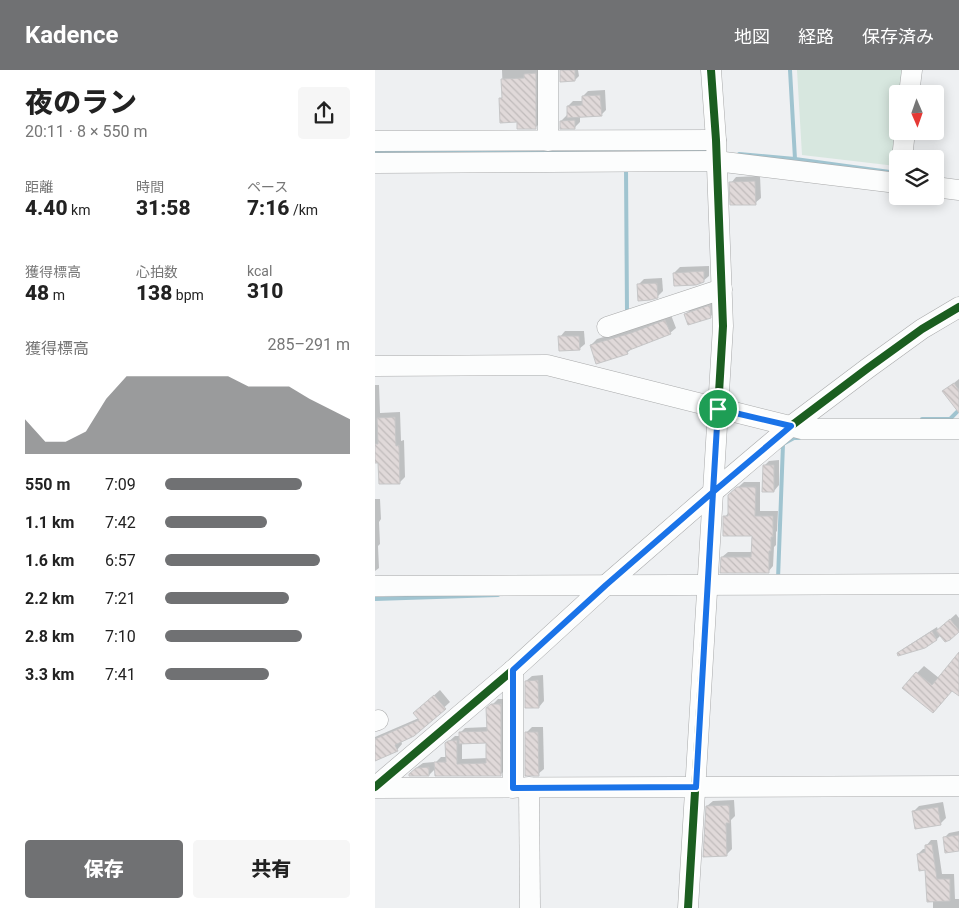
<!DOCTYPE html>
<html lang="ja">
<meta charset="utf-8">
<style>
:root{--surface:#fff;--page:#f6f6f6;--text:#222;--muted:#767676;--accent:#707173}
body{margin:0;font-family:Roboto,"Noto Sans JP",sans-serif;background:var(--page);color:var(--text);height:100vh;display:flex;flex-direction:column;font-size:19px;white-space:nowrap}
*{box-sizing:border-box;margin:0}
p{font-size:16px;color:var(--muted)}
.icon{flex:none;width:28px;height:28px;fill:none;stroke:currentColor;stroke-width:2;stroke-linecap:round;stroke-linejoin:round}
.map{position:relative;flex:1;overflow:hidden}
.side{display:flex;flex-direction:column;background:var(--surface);width:375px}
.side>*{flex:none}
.needle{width:32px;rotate:178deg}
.buttons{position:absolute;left:514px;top:15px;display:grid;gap:10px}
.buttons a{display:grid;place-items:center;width:55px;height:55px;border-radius:5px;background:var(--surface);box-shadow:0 2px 12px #0003;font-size:25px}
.pin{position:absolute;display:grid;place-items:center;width:42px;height:42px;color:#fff;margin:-21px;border:2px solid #fff;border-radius:50%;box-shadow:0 1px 5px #0007}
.round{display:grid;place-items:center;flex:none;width:52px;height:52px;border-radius:5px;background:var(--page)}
.headline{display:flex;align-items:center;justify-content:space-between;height:85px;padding:0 25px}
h1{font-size:28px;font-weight:800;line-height:38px}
.metrics{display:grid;grid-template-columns:repeat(3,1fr);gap:8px;height:85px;padding:5px 25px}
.metrics div{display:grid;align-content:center}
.metrics b{font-size:21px;font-weight:800}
.metrics small{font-size:14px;font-weight:400}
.metrics p{font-size:14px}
.chart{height:140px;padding:10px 25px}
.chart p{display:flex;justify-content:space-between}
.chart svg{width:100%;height:90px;margin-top:5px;fill:var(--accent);opacity:.7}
.action{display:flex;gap:10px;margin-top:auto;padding:10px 25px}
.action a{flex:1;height:58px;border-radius:5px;background:var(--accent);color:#fff;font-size:20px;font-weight:800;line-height:58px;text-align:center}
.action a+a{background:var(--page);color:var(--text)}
ul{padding:0 25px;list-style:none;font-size:16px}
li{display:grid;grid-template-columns:80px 60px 1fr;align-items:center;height:38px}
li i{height:12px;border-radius:6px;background:var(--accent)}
header{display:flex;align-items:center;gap:30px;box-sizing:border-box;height:70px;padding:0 25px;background:var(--accent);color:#fff}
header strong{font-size:24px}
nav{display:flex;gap:28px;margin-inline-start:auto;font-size:18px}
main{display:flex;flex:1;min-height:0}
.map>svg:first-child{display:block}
.green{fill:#d7e7df}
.shadow{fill:#0003;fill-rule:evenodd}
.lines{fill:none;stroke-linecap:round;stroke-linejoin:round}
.stream{stroke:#a0c4d0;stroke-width:4}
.building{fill:url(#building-back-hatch);stroke:#c6c6c7}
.minor-casing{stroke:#a8a9aa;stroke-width:21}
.minor{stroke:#fcfdfd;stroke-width:20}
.cycleway-casing{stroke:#fff;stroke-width:11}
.cycleway{stroke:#1b5e20;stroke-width:8}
.route-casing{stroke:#fff;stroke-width:10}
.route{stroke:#1a73e8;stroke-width:6}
</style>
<header>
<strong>Kadence</strong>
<nav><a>地図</a><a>経路</a><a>保存済み</a></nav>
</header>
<main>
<section class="side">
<div class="headline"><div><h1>夜のラン</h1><p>20:11 · 8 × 550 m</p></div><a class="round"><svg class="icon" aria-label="share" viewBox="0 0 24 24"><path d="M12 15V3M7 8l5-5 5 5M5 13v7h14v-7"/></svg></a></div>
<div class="metrics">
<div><p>距離</p><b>4.40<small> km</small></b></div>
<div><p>時間</p><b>31:58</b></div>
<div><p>ペース</p><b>7:16<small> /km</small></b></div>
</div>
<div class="metrics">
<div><p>獲得標高</p><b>48<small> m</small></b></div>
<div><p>心拍数</p><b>138<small> bpm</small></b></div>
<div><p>kcal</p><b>310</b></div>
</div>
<div class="chart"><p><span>獲得標高</span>285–291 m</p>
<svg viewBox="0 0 160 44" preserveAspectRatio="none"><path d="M0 44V27L10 38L20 38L30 33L40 17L50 6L60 6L70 6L80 6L90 6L100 6L110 11L120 11L130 11L140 17L150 22L160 27V44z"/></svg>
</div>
<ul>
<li><b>550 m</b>7:09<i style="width:74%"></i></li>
<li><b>1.1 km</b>7:42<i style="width:55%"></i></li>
<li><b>1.6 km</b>6:57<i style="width:84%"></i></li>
<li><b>2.2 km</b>7:21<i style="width:67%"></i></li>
<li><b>2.8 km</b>7:10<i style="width:74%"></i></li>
<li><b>3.3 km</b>7:41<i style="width:56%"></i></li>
</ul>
<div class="action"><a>保存</a><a>共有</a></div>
</section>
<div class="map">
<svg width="584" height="838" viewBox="0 0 584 838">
<defs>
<pattern id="building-back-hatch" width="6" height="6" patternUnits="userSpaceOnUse" patternTransform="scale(1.25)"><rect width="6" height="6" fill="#e0d9d9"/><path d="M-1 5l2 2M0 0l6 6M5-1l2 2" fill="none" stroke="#c0bbbb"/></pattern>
</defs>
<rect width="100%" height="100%" fill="#eef0f2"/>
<polygon class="green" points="422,0 532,0 529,24 522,24 521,96 427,85"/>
<g class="shadow">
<polygon points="127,0 165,0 165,53 161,57 143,51 126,29 128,26"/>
<polygon points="186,0 203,0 204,6 200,10"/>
<polygon points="230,20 231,40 226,45 205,46 205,52 200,57 186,51 192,45 194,45 193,36 198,31 208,31 208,26 213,21"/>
<polygon points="385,106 386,128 380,133 356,113 361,107"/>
<polygon points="334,196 334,206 328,211 299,203 305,197"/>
<polygon points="287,208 288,221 282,227 264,214 269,209"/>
<polygon points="340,231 341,241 335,247 311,244 316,239"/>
<polygon points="296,245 301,258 295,263 258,277 252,283 216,275 222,269 263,257"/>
<polygon points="190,261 209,261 210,274 204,279 185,267"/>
<polygon points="584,309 584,329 579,334 569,321"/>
<polygon points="0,315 4,315 5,343 25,342 26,371 29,370 30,407 25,412 4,392 0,392"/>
<polygon points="404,390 404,415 399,421 388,397 394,391"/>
<polygon points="369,412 385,412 385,441 403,441 402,461 401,462 401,475 399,477 398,496 393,502 347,487 353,482 378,482 378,465 350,447 354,442 360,420"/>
<polygon points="0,429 5,429 6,449 4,452 5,474 3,476 4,498 0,501"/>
<polygon points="581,544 584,548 584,561 574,569 566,565 562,569 549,577 523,584 528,579 562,557 563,560"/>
<polygon points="584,584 584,619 581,622 577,620 565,635 542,603 549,596 564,608"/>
<polygon points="168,605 169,631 164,637 151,611 157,606"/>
<polygon points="65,620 75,632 39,665 26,671 27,674 22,680 0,690 0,667 44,648 45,638"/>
<path d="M123 629H131V699L126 704 61 698 54 705 41 698 48 693 59 692V694L66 687H72V673L80 666H85V663L90 658 113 657V639ZM112 671 113 688 87 689V672Z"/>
<polygon points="157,657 168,657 169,699 163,704 151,663"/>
<polygon points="359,730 360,746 356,750 357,779 351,785 332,736 338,731"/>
<polygon points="568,732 571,748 565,754 539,741 544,736"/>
<polygon points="584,761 584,779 572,781 569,768 574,763"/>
<polygon points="556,770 562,770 567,804 579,804 580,829 584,829 584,838 558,838 558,830 552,799 543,784 548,779 551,779 551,776"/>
</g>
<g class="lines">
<g class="stream">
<polyline points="0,82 335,81"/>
<polyline points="364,84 420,89 415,0"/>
<polyline points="420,89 522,103"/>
<polyline points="251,98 252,243"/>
<polyline points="547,349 575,349 584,340"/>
<polyline points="403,509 408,374 419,368 424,368"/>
<polyline points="0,529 123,525"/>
</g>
</g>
<g class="building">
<polygon points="185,0 200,0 200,11 185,12"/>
<polygon points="161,3 161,59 142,59 142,52 125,53 124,28 127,28 126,9 149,8 149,4"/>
<polygon points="225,25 227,46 192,48 192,36 207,35 207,26"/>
<polygon points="200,50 200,59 185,59 185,51"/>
<polygon points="380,111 381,135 355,135 354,112"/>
<polygon points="329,201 329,212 321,215 299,216 298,203"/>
<polygon points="282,213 283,228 275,230 263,231 262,214"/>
<polygon points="335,235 336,248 313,255 309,244"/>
<polygon points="290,250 296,264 252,281 253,284 221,294 215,275 256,263"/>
<polygon points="183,266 204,266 205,280 184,281"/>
<polygon points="579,313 584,320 584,343 567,321"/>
<polygon points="20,347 21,376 24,375 25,414 4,414 3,393 0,393 0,374 3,374 2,348"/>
<polygon points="388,395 399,395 399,422 387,422"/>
<polygon points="362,417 381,417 380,446 398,446 398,467 396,467 396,481 394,481 394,503 345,503 346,487 376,487 377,466 348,466 348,446 353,446 353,425"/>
<polygon points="575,549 584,560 584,562 575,570 570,572 561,561"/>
<polygon points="557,561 562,570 550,578 523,586 522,583"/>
<polygon points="584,582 584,626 577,621 558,643 527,618 541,602 557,615"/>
<polygon points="163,610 164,638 150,638 150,611"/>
<polygon points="59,625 71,639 39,666 20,675 23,681 0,691 0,669 44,650 38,643"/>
<polygon points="116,634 126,634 126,706 60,706 59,692 71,692 70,673 73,671 82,670 82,694 111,693 111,673 84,674 84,662 112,661 111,638"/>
<polygon points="150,662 163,662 164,706 150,706"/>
<polygon points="54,697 54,706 34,706 34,704 41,698"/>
<polygon points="354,735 355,753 351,753 352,786 328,787 331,736"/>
<polygon points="563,737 566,755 540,759 537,741"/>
<polygon points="584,765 584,781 570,783 568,767"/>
<polygon points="557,774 562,809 575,809 575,831 552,832 550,800 544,801 542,784 550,782 550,775"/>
</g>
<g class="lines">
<defs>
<g id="minor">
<polyline points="534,24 537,0"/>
<polyline points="0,71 341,70"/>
<polyline points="173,71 173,0"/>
<polyline points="527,89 530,61"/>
<polyline points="0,93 341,91 522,113"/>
<polyline points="560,117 584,120"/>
<polyline points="232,257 347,219"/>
<polyline points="0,296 172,295 427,359 584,359"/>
<polyline points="0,516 584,514"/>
<polyline points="138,600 138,718"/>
<polyline points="0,651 3,650"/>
<polyline points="0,717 138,600 231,515 338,422 416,356 493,298 547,259 584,237"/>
<polyline points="154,717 155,838"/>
<polyline points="0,718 584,716"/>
<polyline points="313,838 348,256 341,70 336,0"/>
</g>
</defs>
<use href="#minor" class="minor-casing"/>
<use href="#minor" class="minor"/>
<defs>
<g id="cycleway">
<polyline points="0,717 138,600 231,515 338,422 416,356 493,298 547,259 584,237"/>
<polyline points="313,838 348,256 341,70 336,0"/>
</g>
</defs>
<use href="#cycleway" class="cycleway-casing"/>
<use href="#cycleway" class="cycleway"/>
</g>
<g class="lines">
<defs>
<polyline id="route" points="343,339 338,422 231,515 138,600 138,718 321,717 338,422 416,356 343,339"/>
</defs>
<use href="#route" class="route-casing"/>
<use href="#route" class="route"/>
</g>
</svg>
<div class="buttons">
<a><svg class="needle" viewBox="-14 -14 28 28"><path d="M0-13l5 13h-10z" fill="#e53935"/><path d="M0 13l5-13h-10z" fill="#767676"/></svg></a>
<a><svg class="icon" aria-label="layers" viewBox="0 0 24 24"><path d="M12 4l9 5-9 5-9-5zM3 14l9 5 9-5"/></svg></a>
</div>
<div class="pin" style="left:343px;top:339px;background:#1e9e55"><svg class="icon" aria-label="arrive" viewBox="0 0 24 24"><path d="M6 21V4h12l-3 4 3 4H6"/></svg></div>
</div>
</main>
